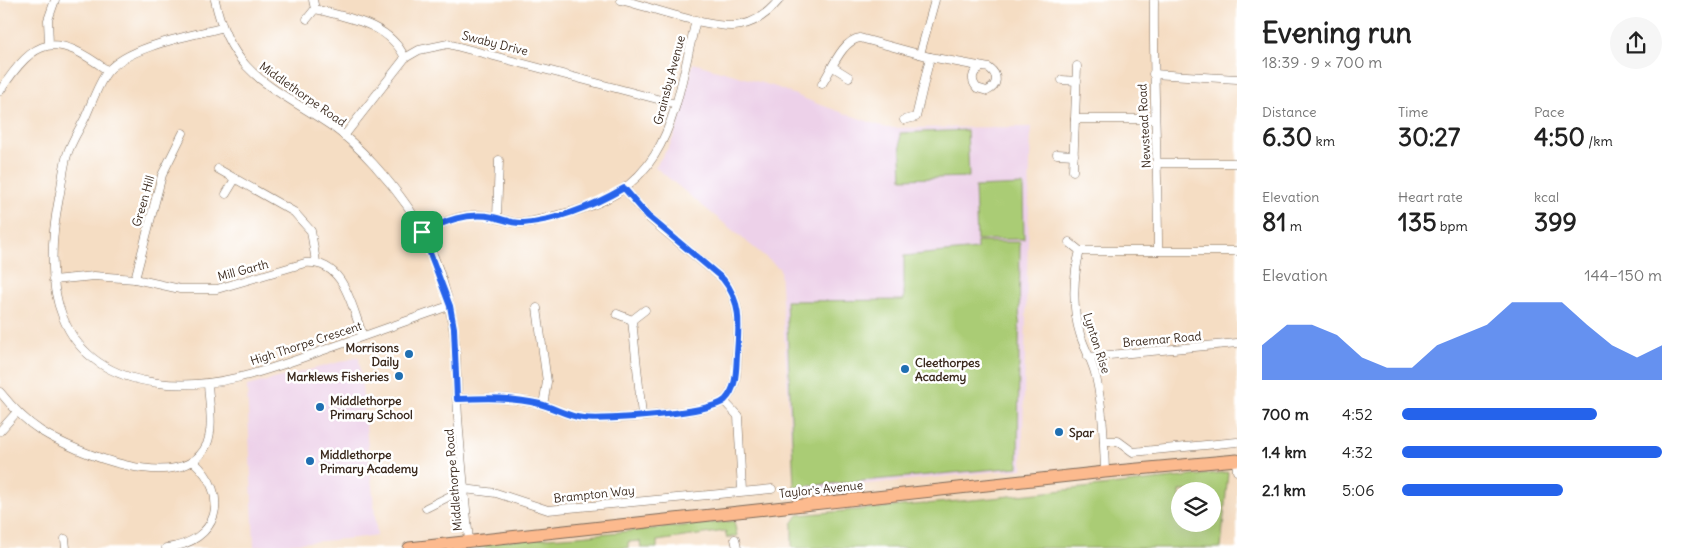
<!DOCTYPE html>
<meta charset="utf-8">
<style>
:root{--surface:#fff;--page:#f6f6f6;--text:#222;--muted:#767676;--accent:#2563eb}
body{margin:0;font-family:Delius,sans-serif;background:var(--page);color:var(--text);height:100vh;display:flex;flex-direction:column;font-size:19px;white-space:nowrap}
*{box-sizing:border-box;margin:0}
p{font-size:16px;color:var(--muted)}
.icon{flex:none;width:28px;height:28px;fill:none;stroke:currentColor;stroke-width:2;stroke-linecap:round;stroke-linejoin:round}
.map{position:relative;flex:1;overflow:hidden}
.panel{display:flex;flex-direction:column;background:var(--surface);width:450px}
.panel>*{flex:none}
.controls{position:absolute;left:1171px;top:482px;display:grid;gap:10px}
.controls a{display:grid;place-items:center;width:50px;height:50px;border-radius:50%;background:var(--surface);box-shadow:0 5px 20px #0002;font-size:25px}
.pin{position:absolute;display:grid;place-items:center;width:42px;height:42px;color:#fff;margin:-21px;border-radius:10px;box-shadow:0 2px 8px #0006}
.round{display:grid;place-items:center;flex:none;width:52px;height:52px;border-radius:26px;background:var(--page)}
.headline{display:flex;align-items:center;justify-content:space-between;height:85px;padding:0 25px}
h1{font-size:28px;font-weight:700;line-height:38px}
.figures{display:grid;grid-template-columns:repeat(3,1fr);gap:8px;height:85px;padding:5px 25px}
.figures div{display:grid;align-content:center}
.figures b{font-size:25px;font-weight:700}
.figures small{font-size:14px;font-weight:400}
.figures p{font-size:14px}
.chart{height:140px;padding:10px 25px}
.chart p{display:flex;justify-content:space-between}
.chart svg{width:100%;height:90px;margin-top:5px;fill:var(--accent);opacity:.7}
ul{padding:0 25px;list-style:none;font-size:16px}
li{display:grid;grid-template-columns:80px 60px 1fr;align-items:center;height:38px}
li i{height:12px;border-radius:6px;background:var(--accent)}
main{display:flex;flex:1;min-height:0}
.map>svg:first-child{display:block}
.built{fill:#edd1e9}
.green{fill:#aacc75;stroke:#727b4a;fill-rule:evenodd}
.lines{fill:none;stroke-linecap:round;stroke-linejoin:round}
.minor-casing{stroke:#7c6958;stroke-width:9}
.primary-casing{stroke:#7c6958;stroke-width:13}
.minor{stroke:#fff;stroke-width:8}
.primary{stroke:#fcba8e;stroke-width:11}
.route-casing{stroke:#fff;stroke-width:10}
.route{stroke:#2563eb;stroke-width:6}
.poi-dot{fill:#1f6fb2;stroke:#fff;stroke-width:2}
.labels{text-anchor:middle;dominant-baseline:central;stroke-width:5;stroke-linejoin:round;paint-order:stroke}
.street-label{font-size:12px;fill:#3b2a1e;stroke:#fff}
.poi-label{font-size:12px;font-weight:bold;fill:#3b2a1e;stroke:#fff;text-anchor:start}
</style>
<main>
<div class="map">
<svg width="1237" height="548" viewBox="0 0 1237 548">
<rect width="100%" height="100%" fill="#fff"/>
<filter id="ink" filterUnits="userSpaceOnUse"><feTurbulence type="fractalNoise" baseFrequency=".02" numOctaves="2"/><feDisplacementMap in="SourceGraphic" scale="10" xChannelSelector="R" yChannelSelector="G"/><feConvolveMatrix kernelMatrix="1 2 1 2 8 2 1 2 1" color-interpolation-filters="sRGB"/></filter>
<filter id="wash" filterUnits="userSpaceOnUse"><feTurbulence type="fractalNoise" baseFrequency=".0096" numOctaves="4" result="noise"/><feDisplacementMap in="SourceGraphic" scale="20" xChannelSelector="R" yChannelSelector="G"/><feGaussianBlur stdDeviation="1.12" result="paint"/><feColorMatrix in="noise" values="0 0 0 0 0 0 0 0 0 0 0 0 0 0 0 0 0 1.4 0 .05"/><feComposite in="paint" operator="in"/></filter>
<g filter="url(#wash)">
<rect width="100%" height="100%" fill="#f5ddc3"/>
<g class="built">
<polygon points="693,63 776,87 818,104 887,128 1031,127 1022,469 794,491 780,269 655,167 670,145 678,125"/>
<polygon points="359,357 377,536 254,547 247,386"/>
</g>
<g class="green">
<polygon points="967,130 969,177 902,179 900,133"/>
<polygon points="1023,185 1024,239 977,240 975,187"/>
<polygon points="977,242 1020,242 1018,467 794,487 786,301 904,300 904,256 977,249"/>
<path d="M1228 472 1221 548H792V524L798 515 983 499ZM1180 491H1212V524H1180Z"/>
<polygon points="734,521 737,536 727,538 725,531 657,541 657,548 641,548 640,541 628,542 628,548 574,548 571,546 447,548 487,542 578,536"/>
</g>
</g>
<g filter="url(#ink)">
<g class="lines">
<defs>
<g id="minor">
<path d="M215 0C231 77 275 87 333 127 360 146 389 180 408 207 430 238 448 289 453 327 458 356 456 387 458 417 461 459 465 500 469 541"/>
<path d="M621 0C651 7 714 31 741 25 757 22 769 12 779 0"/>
<path d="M1154 0C1153 84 1158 167 1158 251"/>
<path d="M315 9C348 18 389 23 405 58"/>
<polyline points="307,19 315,9 313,0"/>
<path d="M221 28C190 36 130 46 108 71 99 81 91 105 85 118 79 130 71 142 67 155 63 168 62 184 59 198 42 284 54 370 158 383 216 391 274 368 327 349 368 335 409 320 449 306"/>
<polyline points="49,44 48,20 55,0"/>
<polyline points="920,54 935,0"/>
<polyline points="833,67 849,77"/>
<polyline points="1153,74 1237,79"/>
<polyline points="1062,80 1077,81"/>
<path d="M822 84C831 71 842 40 860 38L930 57 989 68C999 75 998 86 987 91L977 88C971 81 971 73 980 68"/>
<path d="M0 91C36 36 55 32 108 71"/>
<polyline points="1075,119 1155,119"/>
<polyline points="904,120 916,117 930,57"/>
<polyline points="344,136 405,58 419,50 448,44 676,104"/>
<polyline points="1057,154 1074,155"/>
<polyline points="1158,163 1237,163"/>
<polyline points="218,169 294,212 311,231 316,262"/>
<polyline points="1073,171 1077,66"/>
<polyline points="226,194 235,179"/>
<polyline points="497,218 499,160"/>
<path d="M422 232C443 222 464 212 488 216 499 218 510 223 521 223 534 222 549 217 562 214 671 192 674 110 696 20"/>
<polyline points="1069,242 1080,251 1237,251"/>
<path d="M1080 251C1073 275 1072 309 1080 334 1084 348 1093 362 1096 377 1103 408 1104 440 1105 472"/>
<polyline points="135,279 162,175 183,133"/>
<path d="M53 280 94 276 135 279 180 289H217L305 263C345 260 351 306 363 336"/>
<polyline points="537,308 547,382 543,405"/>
<polyline points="617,314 632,320 645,310"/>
<polyline points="632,320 642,415"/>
<polyline points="1088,357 1237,343"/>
<path d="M0 392C12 407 24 420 41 431 75 452 183 498 207 444 214 427 209 403 208 384"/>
<path d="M457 399C486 398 512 397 540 404 555 408 568 416 583 418 604 421 711 413 725 400 737 388 737 370 737 354 739 326 742 302 723 279L648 217 624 188"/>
<polyline points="724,401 738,416 742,491"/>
<polyline points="0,431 16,413"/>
<polyline points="1104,441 1118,441 1133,452 1237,442"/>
<polyline points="1236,460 1237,471"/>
<polyline points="426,508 464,489 496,493 548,510 772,489"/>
<polyline points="65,539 66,548"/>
<polyline points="735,539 737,548"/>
<path d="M166 548C218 542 232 496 193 461"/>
</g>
<polyline id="primary" points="409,548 1105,472 1237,460"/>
</defs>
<use href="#minor" class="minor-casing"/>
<use href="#primary" class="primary-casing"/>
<use href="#minor" class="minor"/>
<use href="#primary" class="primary"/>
</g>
</g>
<g class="lines" filter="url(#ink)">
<defs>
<path id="route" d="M624 188 648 216 723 279C742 302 739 326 737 354 736 370 737 388 725 400 711 413 604 421 583 418 567 416 555 408 540 404 512 397 486 398 457 399L454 328 450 306 422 232C446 221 466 212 493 217 503 219 512 224 523 223 559 220 593 206 624 188Z"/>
</defs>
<use href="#route" class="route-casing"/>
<use href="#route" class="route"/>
</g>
<g class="poi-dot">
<circle cx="409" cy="354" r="5"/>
<circle cx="905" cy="369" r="5"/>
<circle cx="399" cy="376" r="5"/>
<circle cx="320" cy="407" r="5"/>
<circle cx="1059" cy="432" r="5"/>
<circle cx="310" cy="461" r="5"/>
</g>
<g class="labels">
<g class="street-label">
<text transform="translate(495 43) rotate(14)">Swaby Drive</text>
<text transform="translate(669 80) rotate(-75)">Grainsby Avenue</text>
<text transform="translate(303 94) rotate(35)">Middlethorpe Road</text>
<text transform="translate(1144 126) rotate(-93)">Newstead Road</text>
<text transform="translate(143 201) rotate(-74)">Green Hill</text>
<text transform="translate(243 270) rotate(-15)">Mill Garth</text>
<text transform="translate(1162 339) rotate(-5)">Braemar Road</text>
<text transform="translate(306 343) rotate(-18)">High Thorpe Crescent</text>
<text transform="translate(1097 343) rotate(72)">Lynton Rise</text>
<text transform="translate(453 480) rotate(-95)">Middlethorpe Road</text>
<text transform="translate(821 489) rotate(-6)">Taylor's Avenue</text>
<text transform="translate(594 494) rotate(-6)">Brampton Way</text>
</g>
<g class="poi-label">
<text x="399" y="347" text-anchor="end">Morrisons<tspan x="399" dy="14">Daily</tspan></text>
<text x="915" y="362">Cleethorpes<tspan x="915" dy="14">Academy</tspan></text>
<text x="389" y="376" text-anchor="end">Marklews Fisheries</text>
<text x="330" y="400">Middlethorpe<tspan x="330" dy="14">Primary School</tspan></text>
<text x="1069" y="432">Spar</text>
<text x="320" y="454">Middlethorpe<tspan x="320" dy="14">Primary Academy</tspan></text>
</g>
</g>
</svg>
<div class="controls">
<a><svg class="icon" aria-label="layers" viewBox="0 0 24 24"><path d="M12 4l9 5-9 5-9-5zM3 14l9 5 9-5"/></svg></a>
</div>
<div class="pin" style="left:422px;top:232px;background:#1e9e55"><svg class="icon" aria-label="arrive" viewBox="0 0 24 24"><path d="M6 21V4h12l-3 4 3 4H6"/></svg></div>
</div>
<section class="panel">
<div class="headline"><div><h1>Evening run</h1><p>18:39 · 9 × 700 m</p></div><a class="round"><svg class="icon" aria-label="share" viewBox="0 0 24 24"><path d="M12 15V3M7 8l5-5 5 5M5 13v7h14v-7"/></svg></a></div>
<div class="figures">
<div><p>Distance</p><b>6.30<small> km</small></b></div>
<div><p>Time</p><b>30:27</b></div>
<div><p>Pace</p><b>4:50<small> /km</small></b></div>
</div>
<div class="figures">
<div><p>Elevation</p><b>81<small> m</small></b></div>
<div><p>Heart rate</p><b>135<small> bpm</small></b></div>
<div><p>kcal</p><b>399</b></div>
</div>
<div class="chart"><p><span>Elevation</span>144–150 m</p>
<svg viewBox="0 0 160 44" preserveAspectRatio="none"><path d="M0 44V27L10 17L20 17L30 22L40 33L50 38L60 38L70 27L80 22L90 17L100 6L110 6L120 6L130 17L140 27L150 33L160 27V44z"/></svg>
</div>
<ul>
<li><b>700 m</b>4:52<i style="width:75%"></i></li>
<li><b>1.4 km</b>4:32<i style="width:100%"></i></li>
<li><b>2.1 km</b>5:06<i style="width:62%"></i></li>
</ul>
</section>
</main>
